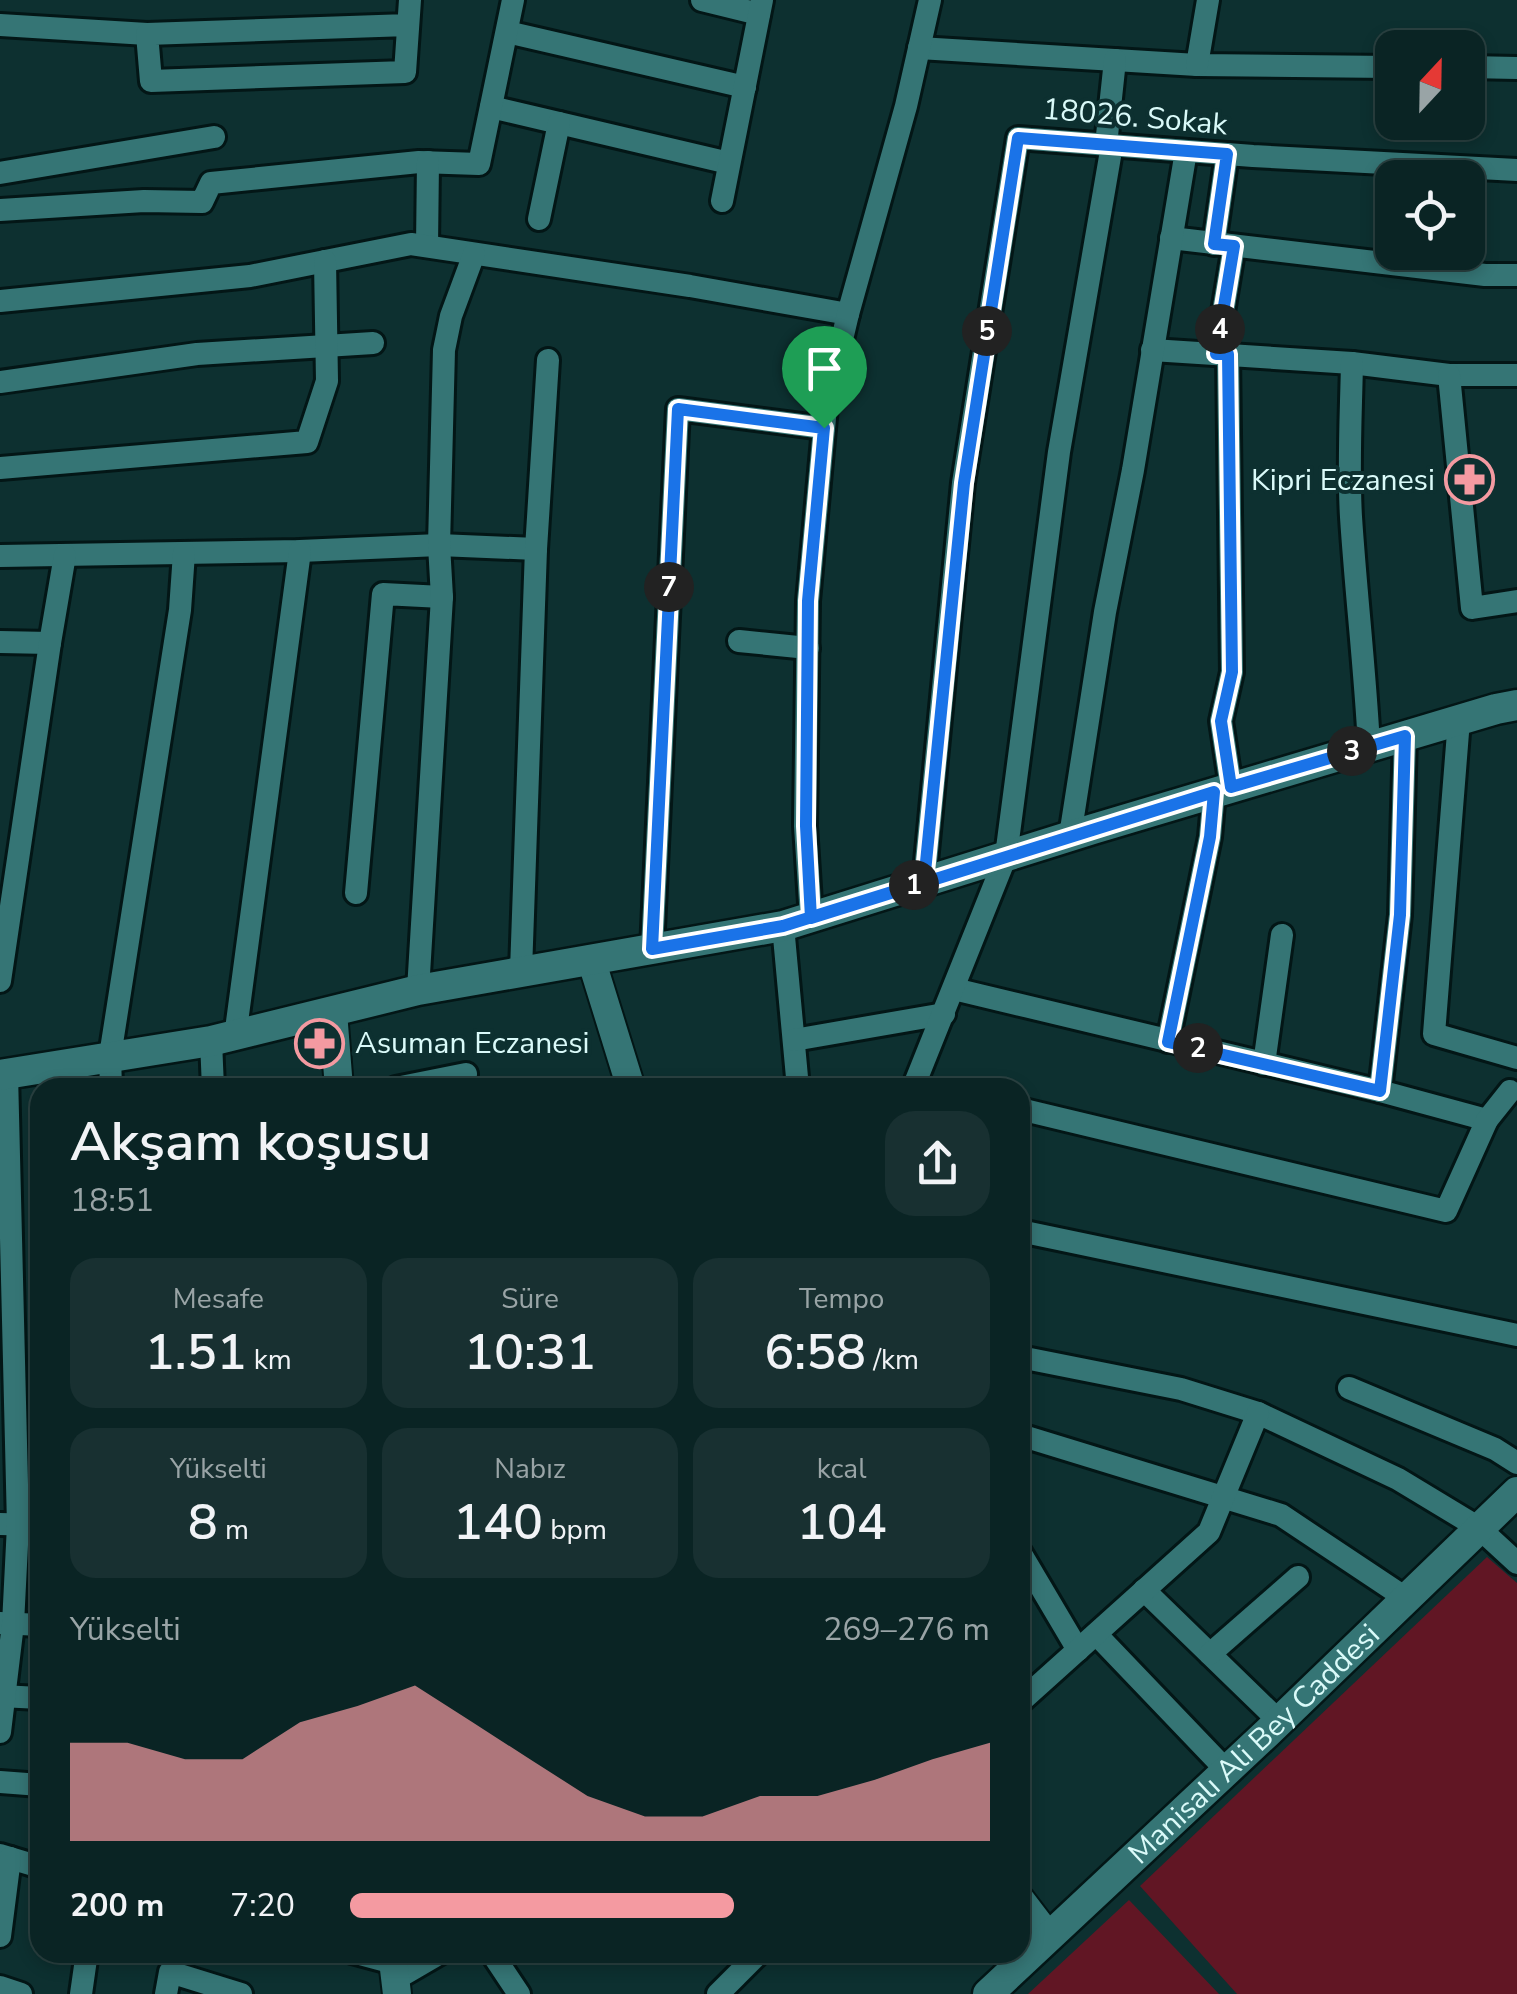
<!DOCTYPE html>
<html lang="tr">
<meta charset="utf-8">
<style>
:root{--surface:#0a2424;--page:#183031;--text:#f1f3f6;--muted:#99a4a6;--line:#2a4141;--accent:#f49aa1}
body{margin:0;font-family:"Nunito Sans",sans-serif;background:var(--page);color:var(--text);height:100vh;display:flex;flex-direction:column;font-size:38px;white-space:nowrap}
*{box-sizing:border-box;margin:0}
p{font-size:32px;color:var(--muted)}
.icon{flex:none;width:55px;height:55px;fill:none;stroke:currentColor;stroke-width:2;stroke-linecap:round;stroke-linejoin:round}
.map{position:relative;flex:1;overflow:hidden}
.sheet{position:absolute;left:30px;top:1078px;width:1000px;height:885px;display:flex;flex-direction:column;background:var(--surface);border-radius:30px;box-shadow:0 5px 15px #0003,0 0 0 2px var(--line)}
.sheet>*{flex:none}
.needle{width:65px;rotate:22deg}
.fabs{position:absolute;left:1375px;top:30px;display:grid;gap:20px}
.fabs a{display:grid;place-items:center;width:110px;height:110px;border-radius:20px;background:var(--surface);box-shadow:0 5px 15px #0003,0 0 0 2px var(--line);font-size:50px}
.pin{position:absolute;display:grid;place-items:center;width:85px;height:85px;color:#fff;margin:-102px -42px;border-radius:50% 50% 50% 0;rotate:-45deg;box-shadow:0 0 10px #0007}
.pin .icon{rotate:45deg}
.km{position:absolute;width:50px;height:50px;margin:-25px;border-radius:50%;background:#222;color:#fff;font-size:28px;line-height:50px;text-align:center}
.round{display:grid;place-items:center;flex:none;width:105px;height:105px;border-radius:30px;background:var(--page)}
.headline{display:flex;align-items:center;justify-content:space-between;height:170px;padding:0 40px}
h1{font-size:55px;font-weight:600;line-height:75px}
.figures{display:grid;grid-template-columns:repeat(3,1fr);gap:15px;height:170px;padding:10px 40px}
.figures div{display:grid;align-content:center;border-radius:25px;background:var(--page);text-align:center}
.figures b{font-size:50px;font-weight:600}
.figures small{font-size:28px;font-weight:400}
.figures p{font-size:28px}
.chart{height:280px;padding:20px 40px}
.chart p{display:flex;justify-content:space-between}
.chart svg{width:100%;height:180px;margin-top:10px;fill:var(--accent);opacity:.7}
ul{padding:0 40px;list-style:none;font-size:32px}
li{display:grid;grid-template-columns:160px 120px 1fr;align-items:center;height:75px}
li i{height:25px;border-radius:12px;background:var(--accent)}
.map>svg:first-child{display:block}
.green{fill:#611624}
.lines{fill:none;stroke-linecap:round;stroke-linejoin:round}
.minor-casing{stroke:#031616;stroke-width:28}
.tertiary-casing{stroke:#031616;stroke-width:32}
.secondary-casing{stroke:#031616;stroke-width:35}
.minor{stroke:#357575;stroke-width:22}
.tertiary{stroke:#357575;stroke-width:28}
.secondary{stroke:#357575;stroke-width:30}
.route-casing{stroke:#fff;stroke-width:20}
.route{stroke:#1a73e8;stroke-width:12}
.labels{text-anchor:middle;dominant-baseline:central;stroke-width:8;stroke-linejoin:round;paint-order:stroke}
.street-label{font-size:30px;fill:#dafaf9;stroke:#0d3030}
.poi-label{font-size:30px;fill:#dafaf9;stroke:#0d3030;text-anchor:end}
</style>
<div class="map">
<svg width="1517" height="1994" viewBox="0 0 1517 1994">
<rect width="100%" height="100%" fill="#0d3030"/>
<g class="green">
<polygon points="1487,1557 1517,1583 1517,1994 1237,1994 1140,1886"/>
<polygon points="1129,1900 1219,1994 1028,1994"/>
</g>
<g class="lines">
<defs>
<g id="minor">
<polyline points="702,0 759,14"/>
<polyline points="0,25 147,34"/>
<polyline points="408,25 147,34 151,81 405,72 410,0"/>
<polyline points="507,32 745,87"/>
<polyline points="919,48 1197,65 1392,67"/>
<polyline points="1197,65 1208,0"/>
<polyline points="1468,67 1517,68"/>
<polyline points="491,107 729,163"/>
<polyline points="1106,145 1115,60"/>
<polyline points="0,173 214,137"/>
<polyline points="722,201 762,0"/>
<polyline points="0,210 144,201 202,202 211,183 419,162 479,164 513,0"/>
<polyline points="539,219 559,123"/>
<polyline points="1171,238 1485,275 1517,275"/>
<polyline points="1214,244 1227,154"/>
<polyline points="427,246 428,162"/>
<polyline points="0,301 250,276 411,244 690,286 848,314"/>
<polyline points="1152,350 1352,363 1449,375 1517,375"/>
<polyline points="1216,354 1234,246"/>
<polyline points="1228,354 1232,672 1221,721 1231,787"/>
<path d="M1352 363C1351 414 1348 466 1351 517 1356 594 1365 669 1369 746"/>
<polyline points="1449,375 1472,608 1517,601"/>
<polyline points="0,382 197,354 373,343"/>
<polyline points="0,468 307,442 327,381 325,261"/>
<polyline points="0,556 300,551 439,545 536,549"/>
<polyline points="739,641 808,648"/>
<polyline points="0,642 50,643"/>
<polyline points="1459,720 1434,1034 1517,1058"/>
<polyline points="1070,836 1105,612 1133,470 1186,151"/>
<polyline points="924,882 963,483 1018,138 1253,156 1517,170"/>
<polyline points="356,893 383,594 442,597"/>
<polyline points="811,918 805,826 808,601 826,407 848,314 906,106 930,0"/>
<polyline points="783,926 798,1088"/>
<polyline points="652,949 678,409 824,428"/>
<polyline points="521,971 536,549 548,360"/>
<polyline points="0,981 50,643 65,555"/>
<polyline points="954,989 1380,1091 1487,1120"/>
<polyline points="418,990 442,597 439,545 444,350 451,316 474,254"/>
<polyline points="235,1037 300,551"/>
<polyline points="794,1040 944,1014"/>
<polyline points="211,1041 213,1088"/>
<polyline points="1168,1041 1210,837 1214,792"/>
<polyline points="1264,1064 1282,935"/>
<polyline points="111,1088 110,1056 180,610 184,553"/>
<polyline points="396,1088 466,1074"/>
<polyline points="913,1088 1006,856 1059,452 1112,145"/>
<polyline points="1380,1091 1400,915 1405,736"/>
<polyline points="1020,1109 1446,1211 1487,1120 1510,1091"/>
<polyline points="1020,1231 1517,1335"/>
<polyline points="1020,1357 1181,1389 1258,1413 1398,1479 1479,1528 1517,1563"/>
<polyline points="1349,1388 1495,1449 1517,1463"/>
<polyline points="1020,1435 1281,1515 1407,1599"/>
<polyline points="0,1524 40,1525"/>
<polyline points="1020,1552 1078,1650"/>
<polyline points="1144,1590 1279,1721"/>
<polyline points="0,1623 40,1625"/>
<polyline points="1096,1634 1227,1771"/>
<polyline points="1210,1654 1298,1577"/>
<polyline points="0,1696 40,1698"/>
<polyline points="1020,1702 1209,1532 1258,1413"/>
<polyline points="0,1732 13,1624 18,1525 7,1074"/>
<polyline points="0,1782 40,1785"/>
<polyline points="0,1855 40,1867"/>
<polyline points="0,1936 10,1858"/>
<polyline points="352,1952 393,1963"/>
<polyline points="491,1952 519,1994"/>
<polyline points="394,1980 442,1952"/>
<polyline points="0,1987 21,1994"/>
<polyline points="81,1994 87,1952"/>
<polyline points="166,1994 170,1972 241,1994"/>
<polyline points="718,1994 760,1952"/>
</g>
<g id="tertiary">
<polyline points="591,959 631,1088"/>
<polyline points="333,1012 339,1088"/>
<polyline points="1020,1899 1049,1937"/>
<polyline points="392,1952 397,1994"/>
</g>
<g id="secondary">
<polyline points="0,1075 211,1041 418,990 783,926 1093,829 1496,709 1517,705"/>
<path id="s1" d="M988 1994 1267 1733 1517 1492"/>
</g>
</defs>
<use href="#minor" class="minor-casing"/>
<use href="#tertiary" class="tertiary-casing"/>
<use href="#secondary" class="secondary-casing"/>
<use href="#minor" class="minor"/>
<use href="#tertiary" class="tertiary"/>
<use href="#secondary" class="secondary"/>
</g>
<g class="lines">
<defs>
<polyline id="route" points="824,428 808,601 806,826 811,918 1214,792 1210,837 1168,1042 1380,1091 1400,915 1405,736 1231,787 1221,721 1232,672 1228,354 1216,354 1234,246 1214,244 1227,154 1018,138 964,483 924,882 783,926 652,949 678,409 824,428"/>
</defs>
<use href="#route" class="route-casing"/>
<use href="#route" class="route"/>
</g>
<defs>
<symbol id="pharmacy-ring" viewBox="-11 -11 22 22"><circle r="9.5" fill="#0d3030" stroke="#f49aa1" stroke-width="1.5"/><path d="M-2-6h4v4h4v4h-4v4h-4v-4h-4v-4h4Z" fill="#f49aa1"/></symbol>
</defs>
<g fill-rule="evenodd">
<use href="#pharmacy-ring" x="1442" y="452" width="55" height="55"/>
<use href="#pharmacy-ring" x="292" y="1016" width="55" height="55"/>
</g>
<g class="labels">
<g class="street-label">
<text transform="translate(1135 117) rotate(5)">18026. Sokak</text>
<text stroke="none"><textPath href="#s1" startOffset="365">Manisalı Ali Bey Caddesi</textPath></text>
</g>
<g class="poi-label">
<text x="1435" y="480">Kipri Eczanesi</text>
<text x="355" y="1043" text-anchor="start">Asuman Eczanesi</text>
</g>
</g>
</svg>
<div class="fabs">
<a><svg class="needle" viewBox="-14 -14 28 28"><path d="M0-13l5 13h-10z" fill="#e53935"/><path d="M0 13l5-13h-10z" fill="#99a4a6"/></svg></a>
<a><svg class="icon" aria-label="locate" viewBox="0 0 24 24"><circle cx="12" cy="12" r="6"/><path d="M12 2v4M12 18v4M2 12h4M18 12h4"/></svg></a>
</div>
<div class="pin" style="left:824px;top:428px;background:#1e9e55"><svg class="icon" aria-label="arrive" viewBox="0 0 24 24"><path d="M6 21V4h12l-3 4 3 4H6"/></svg></div>
<b class="km" style="left:914px;top:885px">1</b>
<b class="km" style="left:1198px;top:1048px">2</b>
<b class="km" style="left:1352px;top:751px">3</b>
<b class="km" style="left:1220px;top:329px">4</b>
<b class="km" style="left:987px;top:331px">5</b>
<b class="km" style="left:669px;top:587px">7</b>
<section class="sheet">
<div class="headline"><div><h1>Akşam koşusu</h1><p>18:51</p></div><a class="round"><svg class="icon" aria-label="share" viewBox="0 0 24 24"><path d="M12 15V3M7 8l5-5 5 5M5 13v7h14v-7"/></svg></a></div>
<div class="figures">
<div><p>Mesafe</p><b>1.51<small> km</small></b></div>
<div><p>Süre</p><b>10:31</b></div>
<div><p>Tempo</p><b>6:58<small> /km</small></b></div>
</div>
<div class="figures">
<div><p>Yükselti</p><b>8<small> m</small></b></div>
<div><p>Nabız</p><b>140<small> bpm</small></b></div>
<div><p>kcal</p><b>104</b></div>
</div>
<div class="chart"><p><span>Yükselti</span>269–276 m</p>
<svg viewBox="0 0 160 44" preserveAspectRatio="none"><path d="M0 44V20L10 20L20 24L30 24L40 15L50 11L60 6L70 15L80 24L90 33L100 38L110 38L120 33L130 33L140 29L150 24L160 20V44z"/></svg>
</div>
<ul>
<li><b>200 m</b>7:20<i style="width:60%"></i></li>
</ul>
</section>
</div>
